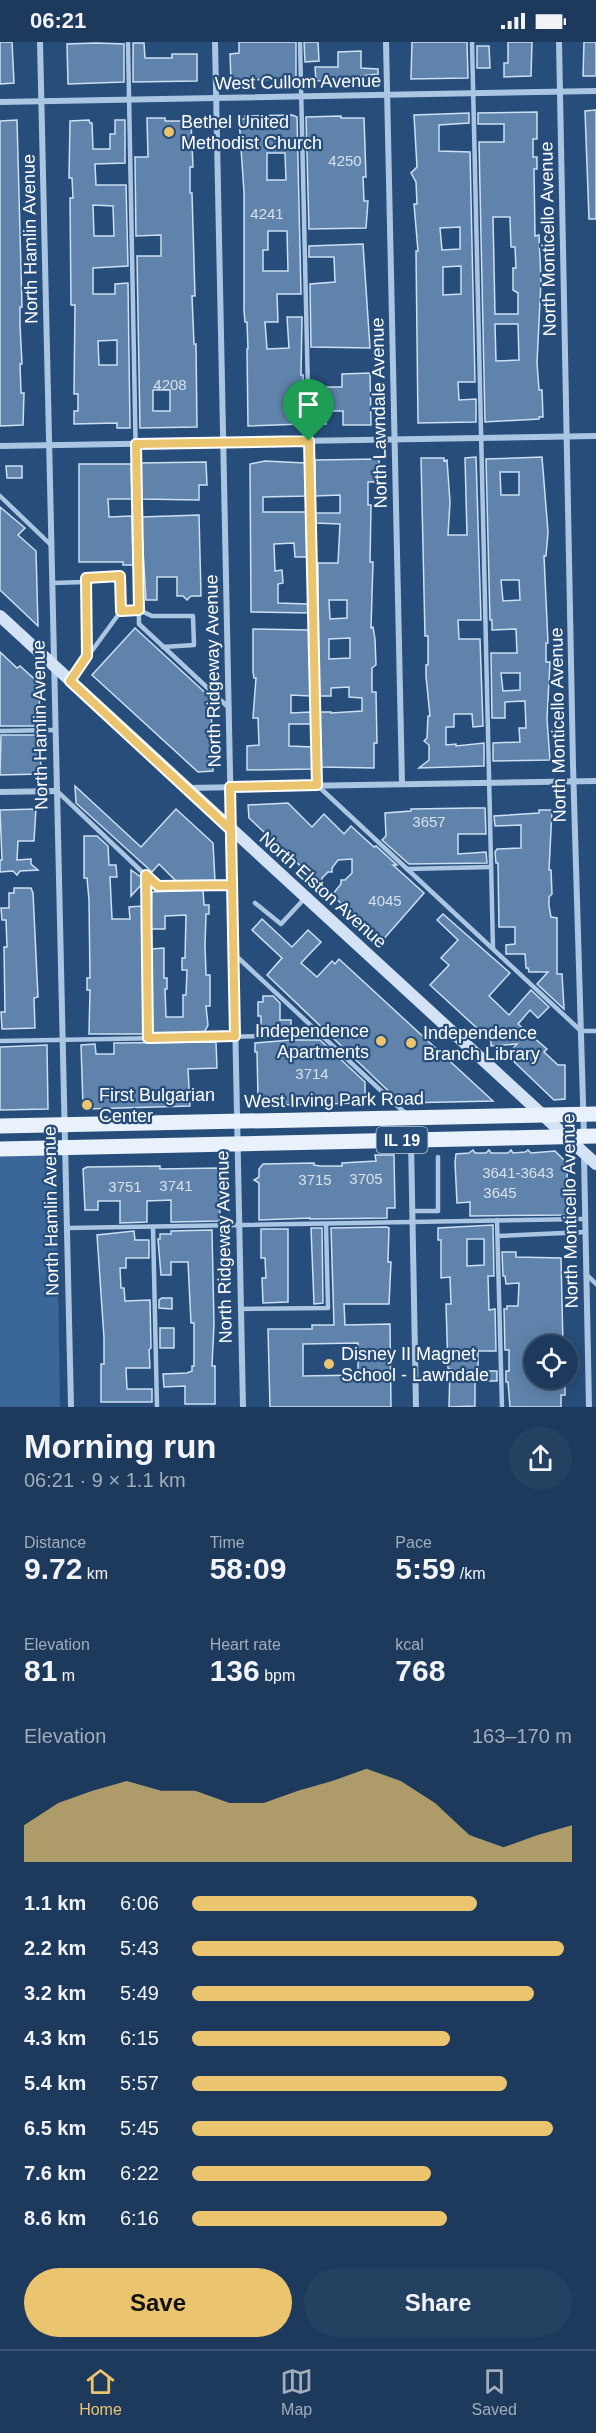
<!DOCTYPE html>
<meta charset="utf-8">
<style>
:root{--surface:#1d3a5c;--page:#254162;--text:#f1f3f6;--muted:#a0adbb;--line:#3b5472;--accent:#ebc470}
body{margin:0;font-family:Arial,sans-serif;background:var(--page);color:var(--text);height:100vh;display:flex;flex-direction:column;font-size:22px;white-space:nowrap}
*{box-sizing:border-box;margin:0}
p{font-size:20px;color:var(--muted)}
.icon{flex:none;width:33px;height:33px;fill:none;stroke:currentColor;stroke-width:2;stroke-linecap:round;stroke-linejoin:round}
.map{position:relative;height:1365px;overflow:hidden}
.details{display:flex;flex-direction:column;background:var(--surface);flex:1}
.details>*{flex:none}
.fabs{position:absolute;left:524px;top:1293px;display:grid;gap:12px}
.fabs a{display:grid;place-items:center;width:54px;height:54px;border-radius:50%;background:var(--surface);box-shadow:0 3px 15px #0003,0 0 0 2px var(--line);font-size:30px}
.pin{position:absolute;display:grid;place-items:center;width:51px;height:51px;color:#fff;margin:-62px -26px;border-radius:50% 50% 50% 0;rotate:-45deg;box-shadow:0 0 6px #0007}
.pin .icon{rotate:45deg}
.round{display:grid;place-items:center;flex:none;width:63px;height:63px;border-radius:32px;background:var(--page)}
.summary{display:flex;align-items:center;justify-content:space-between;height:102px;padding:0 24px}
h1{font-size:33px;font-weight:700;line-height:45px}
.metrics{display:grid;grid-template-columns:repeat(3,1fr);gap:9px;height:102px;padding:6px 24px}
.metrics div{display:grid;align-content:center}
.metrics b{font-size:30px;font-weight:700}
.metrics small{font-size:16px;font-weight:400}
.metrics p{font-size:16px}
.chart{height:168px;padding:12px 24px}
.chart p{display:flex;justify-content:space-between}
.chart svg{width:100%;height:108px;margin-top:6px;fill:var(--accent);opacity:.7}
.primary-button{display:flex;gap:12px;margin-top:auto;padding:12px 24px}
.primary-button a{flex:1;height:69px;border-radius:36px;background:var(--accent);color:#111;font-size:24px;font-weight:700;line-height:69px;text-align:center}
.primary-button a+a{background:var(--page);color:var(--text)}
ul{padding:0 24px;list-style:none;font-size:20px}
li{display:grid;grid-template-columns:96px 72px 1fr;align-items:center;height:45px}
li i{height:15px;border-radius:8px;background:var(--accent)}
.status{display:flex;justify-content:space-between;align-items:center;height:42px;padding:0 30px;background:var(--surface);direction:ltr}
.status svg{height:16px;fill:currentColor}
.tab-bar{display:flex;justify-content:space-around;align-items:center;height:84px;border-top:2px solid var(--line);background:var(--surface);font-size:16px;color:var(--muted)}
.tab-bar a{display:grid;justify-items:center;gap:3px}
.tab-bar .active{color:var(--accent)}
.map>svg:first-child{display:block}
.green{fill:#3a6797}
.building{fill:#5f83ab;stroke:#ccdff3;stroke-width:1.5;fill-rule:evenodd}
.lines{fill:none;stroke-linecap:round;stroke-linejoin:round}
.service{stroke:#aac6e3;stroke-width:4.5}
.minor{stroke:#aac6e3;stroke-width:6}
.secondary{stroke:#d3e2f4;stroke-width:12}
.primary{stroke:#e9f1fc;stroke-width:15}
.route-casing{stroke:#fff;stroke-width:12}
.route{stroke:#ebc470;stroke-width:8}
.poi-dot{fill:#ebc470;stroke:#274d7a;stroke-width:2}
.labels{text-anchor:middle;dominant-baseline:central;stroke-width:4.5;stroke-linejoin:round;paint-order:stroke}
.number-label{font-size:15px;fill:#d7e0ea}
.shield{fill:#274d7a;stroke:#becad7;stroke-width:1.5}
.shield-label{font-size:16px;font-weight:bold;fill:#fff}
.street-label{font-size:18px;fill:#fff;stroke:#274d7a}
.poi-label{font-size:18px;fill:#fff;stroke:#274d7a;text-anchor:start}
</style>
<div class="status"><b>06:21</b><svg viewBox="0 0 49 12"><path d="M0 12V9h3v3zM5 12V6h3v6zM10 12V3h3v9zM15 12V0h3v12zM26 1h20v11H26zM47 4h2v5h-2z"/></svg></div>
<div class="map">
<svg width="596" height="1365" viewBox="0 0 596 1365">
<rect width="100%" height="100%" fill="#274d7a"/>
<polygon class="green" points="56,1112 60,1365 0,1365 0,1113"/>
<g class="building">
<polygon points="0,0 12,0 14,41 0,42"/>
<polygon points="239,0 296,0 296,37 231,38 230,12 239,11"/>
<polygon points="304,0 318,0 319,19 305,20"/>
<polygon points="412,0 467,0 468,36 411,37"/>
<polygon points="508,0 532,0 531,34 504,35 504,21 508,21"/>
<polygon points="584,0 596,0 596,34 583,34"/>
<polygon points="96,1 124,2 124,40 68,42 67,2"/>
<polygon points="133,1 144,1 145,16 172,16 172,12 197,12 197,39 133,40"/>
<polygon points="477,4 489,4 490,26 477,26"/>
<polygon points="361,9 361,26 378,27 378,32 361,34 361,37 316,39 315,25 338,25 338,10"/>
<polygon points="596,68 596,177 589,177 585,69"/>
<path d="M537 70V97H533V115H537V127H534L535 194 539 193 541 239 537 321 539 348H542L543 375H539V377L485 380 479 100H504V82H478V71ZM493 175H510L511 205H515L516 226H513V248L518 251V272H495ZM495 282H518L519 318 496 319Z"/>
<path d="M469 71V81L439 83V109L470 110 475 340H458L459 358 476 357V380L418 381 416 209H418L414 162H417L416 140 411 131 417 125 414 73ZM460 185V207L442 208 440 186ZM461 224V252L443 253V225Z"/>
<path d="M292 73 297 75 301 252H277L278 280H265L267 307 289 306 287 275H302L301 333H303L304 382 248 384 247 307H248L247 280H245L244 268V150L239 77H245V74ZM267 111H285L286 138H267ZM268 189H287L288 229H263V208H268Z"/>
<polygon points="341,74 341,76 364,76 366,135 363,135 364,159 368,159 366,186 309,187 306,75"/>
<path d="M147 76H165V79H191L193 125H190V151H192L195 254H192L194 302H196L197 385 140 386 137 214H161V193L136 194 135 115H148ZM153 348H170V369H153Z"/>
<polygon points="17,78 22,265 20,265 20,283 22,322 20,322 21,351 24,351 23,383 0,384 0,79"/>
<path d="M89 78 90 81H92L93 107H110V92H115V78H125V121L95 122 96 143H126L128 224 93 226V252H115V242L128 241 130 386H117V381L74 382V369H78V352H74L75 263H71L70 156H73L72 136H69L70 79ZM93 163 113 164 114 194H94ZM117 298V323H99L98 299Z"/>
<polygon points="363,202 370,306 311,305 310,242 335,240 334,215 309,215 309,204"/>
<polygon points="370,331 371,383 343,383 343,369 326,369 326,382 313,382 312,345 342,345 342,332"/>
<polygon points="476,415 481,578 458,578 459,597 480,597 483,684 473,685 472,672 454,672 454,685 446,685 446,703 456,702 456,704 484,701 484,724 419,726 429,718 429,703 424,699 427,696 428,674 430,674 426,634 426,623 428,623 428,594 425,594 421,416 444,416 444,419 447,418 450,460 448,493 467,493 465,416"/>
<path d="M542 415 548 490 546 514H544L548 601H546V620H550L547 677 550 718 493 719V701L520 700 519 686H526L525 659 505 660V676H492L491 611H517L516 587 492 588V578H490L486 417ZM500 430H519V453H501ZM501 538H519L520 558 503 559ZM501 631H520V648L503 649Z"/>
<path d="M379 417V440H368V463H371L370 520H373L371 586 373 585 375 597 376 623 372 626V650H376L377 701H374V726L321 725 320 670H331V671L362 669V656L349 655V645L331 646V654H319L318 521H338L340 482 316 481 315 471H340V453L315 454V418ZM329 558H347V576L330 577ZM350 596V616L329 617V597Z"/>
<polygon points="265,419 305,421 306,454 263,455 263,470 306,470 307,515 295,515 294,501 274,502 275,529 282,528 283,541 278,542 278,561 308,562 309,571 251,570 250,422"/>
<polygon points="206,420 207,443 199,443 199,458 141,457 140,421"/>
<polygon points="79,422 131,422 132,457 108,457 109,475 132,474 133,523 123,523 123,520 79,520"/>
<polygon points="6,424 22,424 22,436 7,436"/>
<polygon points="0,465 25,486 18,493 36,509 38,584 0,548"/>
<polygon points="199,473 201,554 191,554 187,558 183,554 177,554 177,535 157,535 157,558 146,558 141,475"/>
<polygon points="135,586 211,656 213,729 198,730 92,633"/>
<polygon points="253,587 309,588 310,654 291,653 291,671 311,670 311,682 289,682 289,704 312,705 312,727 247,728 247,704 259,703 258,676 253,676 256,636 254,636 253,630"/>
<polygon points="0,610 17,626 20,624 39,641 40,684 0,684"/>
<polygon points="1,693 40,693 41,732 0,733"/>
<polygon points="75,744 141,805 176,767 213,801 215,839 177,840 159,822 152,830 76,761"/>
<polygon points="288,761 312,785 324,772 344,792 351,784 374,805 376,804 397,823 393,823 424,851 382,899 332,853 341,842 341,838 345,838 352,831 352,817 338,818 332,826 332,830 328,830 322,836 323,845 249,776 248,763"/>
<polygon points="473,766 485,766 486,792 458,792 458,812 486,810 487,821 409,822 382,798 386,794 385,771 411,769 411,767"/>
<polygon points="36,767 34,799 18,799 17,818 31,817 31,822 38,828 20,829 17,833 13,829 0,830 0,818 2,818 0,768"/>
<polygon points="539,768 552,768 549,828 551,828 552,852 549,855 549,864 551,875 557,876 557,932 562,932 564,967 537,942 548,930 529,930 528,926 526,926 525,912 506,912 506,903 515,902 515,885 499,885 498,821 496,821 495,810 497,807 521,806 521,783 495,784 494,774 539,771"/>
<polygon points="84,794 97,794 108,804 109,823 116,823 117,835 110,835 112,877 130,877 129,865 142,864 143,992 89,992 90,948 87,948 87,936 90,936 89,858 87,836 84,836"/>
<polygon points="131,828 142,836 142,842 131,854"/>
<polygon points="14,846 31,846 33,851 38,955 34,956 35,986 2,987 1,970 5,970 4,905 7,905 6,878 2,878 1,866 9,866 9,851 14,851"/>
<polygon points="203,848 204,863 209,863 209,872 206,872 205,903 206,933 210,933 210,964 206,964 208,983 204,991 152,992 151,907 164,906 164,936 167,936 167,947 165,947 166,975 183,975 183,953 186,953 187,928 182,928 182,916 185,916 186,873 165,874 165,887 151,887 152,850"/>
<polygon points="443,872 510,931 489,954 509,973 531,948 549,965 538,976 530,968 518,982 547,1007 544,1010 558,1023 565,1023 565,1057 554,1058 507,1013 517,1002 491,1004 491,999 430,943 449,923 441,916 458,898 437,878"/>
<polygon points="262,877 292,905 308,888 321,900 301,921 317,935 332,919 335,922 339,917 493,1059 401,1061 267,933 282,916 252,888"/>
<polygon points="263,954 273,954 280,961 280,978 291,978 291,989 261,990 261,974 258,974 258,960 263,960"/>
<polygon points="291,998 320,998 365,1040 365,1061 274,1063 274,1056 258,1056 257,1010 255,1010 255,1001"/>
<polygon points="216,1000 217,1026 188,1027 190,1064 85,1067 83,1064 81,1003 95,1002 96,1012 114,1012 114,1001"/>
<polygon points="47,1003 48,1067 0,1068 0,1005"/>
<polygon points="473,1108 475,1111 486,1111 489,1108 491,1111 508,1111 511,1108 513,1111 525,1110 528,1108 531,1111 555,1109 567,1121 568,1173 470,1174 470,1160 457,1161 455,1120 456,1112 469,1111"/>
<polygon points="375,1113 394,1113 395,1166 387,1166 387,1176 310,1177 310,1176 259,1178 259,1141 254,1138 259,1135 259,1127 263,1122 314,1121 314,1123 320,1124 342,1124 342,1121 376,1119"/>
<polygon points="160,1124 160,1127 219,1126 220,1179 171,1180 171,1158 147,1159 147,1180 120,1181 120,1159 98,1159 98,1168 85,1168 83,1127 87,1125"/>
<path d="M493 1183 494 1234H488L489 1268 495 1267 496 1309H478V1329H497V1339H475V1364L449 1365 450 1327H448L446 1262H451L450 1235 441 1236V1198H438V1186ZM467 1197H484V1223L467 1224Z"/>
<path d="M387 1185 389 1186 388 1220H391L389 1262H344L345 1283 390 1282 391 1365H270L268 1287H312V1283H334L331 1186ZM358 1301V1333L303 1334V1302Z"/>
<polygon points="311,1186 322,1186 323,1261 314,1262"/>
<polygon points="261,1187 288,1187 288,1260 263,1261 262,1236 266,1236 265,1216 261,1216"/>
<polygon points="212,1188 214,1282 212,1324 215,1324 215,1362 185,1362 185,1344 164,1345 163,1332 187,1331 192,1329 192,1324 194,1324 194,1281 191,1281 188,1220 171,1220 171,1233 161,1233 158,1197 160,1197 160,1192 171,1192 171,1189"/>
<polygon points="134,1189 135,1198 149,1198 149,1216 126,1216 126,1226 120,1226 121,1246 124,1246 125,1259 150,1258 151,1306 149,1308 150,1326 126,1326 127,1347 152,1347 152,1360 101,1360 101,1322 104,1322 104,1296 97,1193"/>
<polygon points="502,1210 516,1210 516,1215 561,1216 563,1304 534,1304 534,1340 565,1341 565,1353 561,1353 561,1365 510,1365 508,1340 506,1340 506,1329 509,1329 509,1308 505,1308 504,1267 507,1267 507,1264 518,1264 519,1241 506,1242 505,1234 503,1234"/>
<polygon points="162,1256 172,1256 172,1267 159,1266 159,1258"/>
<rect x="160" y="1286" width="14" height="20"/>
</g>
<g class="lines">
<g class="service">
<polyline points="128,0 139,582 228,665"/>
<polyline points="300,0 317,743 581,989 596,989"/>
<polyline points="472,0 493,906"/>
<polyline points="0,454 51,503"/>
<polyline points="52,541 86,540"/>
<polyline points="87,613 86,536 120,534 121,569"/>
<polyline points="72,636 121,569 139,568 152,574 193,574 194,603 163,605"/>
<polyline points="0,689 55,688"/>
<polyline points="57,749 158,845 232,843"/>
<polyline points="407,827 491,825"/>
<polyline points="146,833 148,996"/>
<polyline points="255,861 281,882 305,856"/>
<polyline points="233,911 405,1071"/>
<polyline points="0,999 321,993"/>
<polyline points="412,1169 438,1169 438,1115"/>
<polyline points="497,1178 502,1365"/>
<polyline points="153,1185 157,1365"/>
<polyline points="67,1186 585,1177"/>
<polyline points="498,1194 586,1190"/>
<polyline points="586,1232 596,1242"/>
<polyline points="241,1267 328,1266 326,1182"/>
</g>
<g class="minor">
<polyline points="40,0 71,1365"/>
<polyline points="215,0 243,1365"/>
<polyline points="386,0 402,742"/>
<polyline points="559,0 573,723 584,1094"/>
<polyline points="0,60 596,49"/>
<polyline points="0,404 596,394"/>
<polyline points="188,746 596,739"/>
<polyline points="0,750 57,749"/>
<polyline points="411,1099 416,1365"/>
<polyline points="584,1114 589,1365"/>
</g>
<polyline class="secondary" points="0,574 596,1122"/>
<g class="primary">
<polyline points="0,1084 596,1072"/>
<polyline points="0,1107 596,1094"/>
</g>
</g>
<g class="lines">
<defs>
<polyline id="route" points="309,399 136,402 139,568 121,569 120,534 86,536 87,614 70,639 231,788 235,994 148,996 146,833 158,844 232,843 230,745 317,743 309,399"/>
</defs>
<use href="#route" class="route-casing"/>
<use href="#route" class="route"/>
</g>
<g class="poi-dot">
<circle cx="169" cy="90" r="6"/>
<circle cx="381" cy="999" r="6"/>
<circle cx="411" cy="1001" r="6"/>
<circle cx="87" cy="1063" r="6"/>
<circle cx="329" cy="1322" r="6"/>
</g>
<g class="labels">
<g class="number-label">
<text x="345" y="118">4250</text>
<text x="267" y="171">4241</text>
<text x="170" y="342">4208</text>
<text x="429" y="779">3657</text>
<text x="385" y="858">4045</text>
<text x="312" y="1031">3714</text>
<text x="518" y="1130">3641-3643</text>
<text x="366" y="1136">3705</text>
<text x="315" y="1137">3715</text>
<text x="176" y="1143">3741</text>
<text x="125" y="1144">3751</text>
<text x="500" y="1150">3645</text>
</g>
<rect class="shield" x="376.5" y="1085" width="51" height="26" rx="4.5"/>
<g class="shield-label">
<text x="402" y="1098">IL 19</text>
</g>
<g class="street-label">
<text transform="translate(298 40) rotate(-1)">West Cullom Avenue</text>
<text transform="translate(30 197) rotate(-91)">North Hamlin Avenue</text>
<text transform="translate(548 197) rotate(-91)">North Monticello Avenue</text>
<text transform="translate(379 371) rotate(-91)">North Lawndale Avenue</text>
<text transform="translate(213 629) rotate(-91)">North Ridgeway Avenue</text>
<text transform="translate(40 683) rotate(-91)">North Hamlin Avenue</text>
<text transform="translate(558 683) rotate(-91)">North Monticello Avenue</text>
<text transform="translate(323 848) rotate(42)">North Elston Avenue</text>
<text transform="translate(334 1058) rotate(-1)">West Irving Park Road</text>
<text transform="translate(51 1169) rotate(-91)">North Hamlin Avenue</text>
<text transform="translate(570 1169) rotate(-91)">North Monticello Avenue</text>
<text transform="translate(224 1205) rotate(-91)">North Ridgeway Avenue</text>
</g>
<g class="poi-label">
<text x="181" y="80">Bethel United<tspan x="181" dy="21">Methodist Church</tspan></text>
<text x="369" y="989" text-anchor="end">Independence<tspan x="369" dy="21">Apartments</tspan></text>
<text x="423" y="991">Independence<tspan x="423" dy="21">Branch Library</tspan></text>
<text x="99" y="1053">First Bulgarian<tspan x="99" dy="21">Center</tspan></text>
<text x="341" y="1312">Disney II Magnet<tspan x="341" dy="21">School - Lawndale</tspan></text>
</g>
</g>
</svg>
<div class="fabs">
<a><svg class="icon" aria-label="locate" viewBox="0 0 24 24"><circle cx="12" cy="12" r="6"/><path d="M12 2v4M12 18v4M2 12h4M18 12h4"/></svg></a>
</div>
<div class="pin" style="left:309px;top:399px;background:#1e9e55"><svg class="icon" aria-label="arrive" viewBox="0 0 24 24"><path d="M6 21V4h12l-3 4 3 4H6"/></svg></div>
</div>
<section class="details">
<div class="summary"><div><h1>Morning run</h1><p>06:21 · 9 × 1.1 km</p></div><a class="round"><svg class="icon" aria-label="share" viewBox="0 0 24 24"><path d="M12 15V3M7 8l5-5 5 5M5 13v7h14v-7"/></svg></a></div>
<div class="metrics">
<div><p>Distance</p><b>9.72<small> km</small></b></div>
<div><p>Time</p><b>58:09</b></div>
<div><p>Pace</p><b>5:59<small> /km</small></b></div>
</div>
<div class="metrics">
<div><p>Elevation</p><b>81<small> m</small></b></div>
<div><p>Heart rate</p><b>136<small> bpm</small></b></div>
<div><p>kcal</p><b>768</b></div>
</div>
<div class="chart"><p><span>Elevation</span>163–170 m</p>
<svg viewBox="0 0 160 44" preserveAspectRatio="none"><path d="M0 44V29L10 20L20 15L30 11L40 15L50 15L60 20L70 20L80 15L90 11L100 6L110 11L120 20L130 33L140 38L150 33L160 29V44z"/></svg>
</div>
<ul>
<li><b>1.1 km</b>6:06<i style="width:75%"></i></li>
<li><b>2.2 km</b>5:43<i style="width:98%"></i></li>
<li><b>3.2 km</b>5:49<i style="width:90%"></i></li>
<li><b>4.3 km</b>6:15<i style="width:68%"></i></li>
<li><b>5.4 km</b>5:57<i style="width:83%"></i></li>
<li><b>6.5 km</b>5:45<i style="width:95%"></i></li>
<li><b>7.6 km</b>6:22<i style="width:63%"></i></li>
<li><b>8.6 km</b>6:16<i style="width:67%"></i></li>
</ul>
<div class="primary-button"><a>Save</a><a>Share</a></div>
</section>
<nav class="tab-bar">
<a class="active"><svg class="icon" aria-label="home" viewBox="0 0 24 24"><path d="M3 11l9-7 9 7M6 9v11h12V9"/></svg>Home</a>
<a><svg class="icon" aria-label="map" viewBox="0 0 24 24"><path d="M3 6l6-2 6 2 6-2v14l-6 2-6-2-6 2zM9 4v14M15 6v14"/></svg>Map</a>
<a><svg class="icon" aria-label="saved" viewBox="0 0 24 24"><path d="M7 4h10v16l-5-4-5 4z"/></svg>Saved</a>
</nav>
